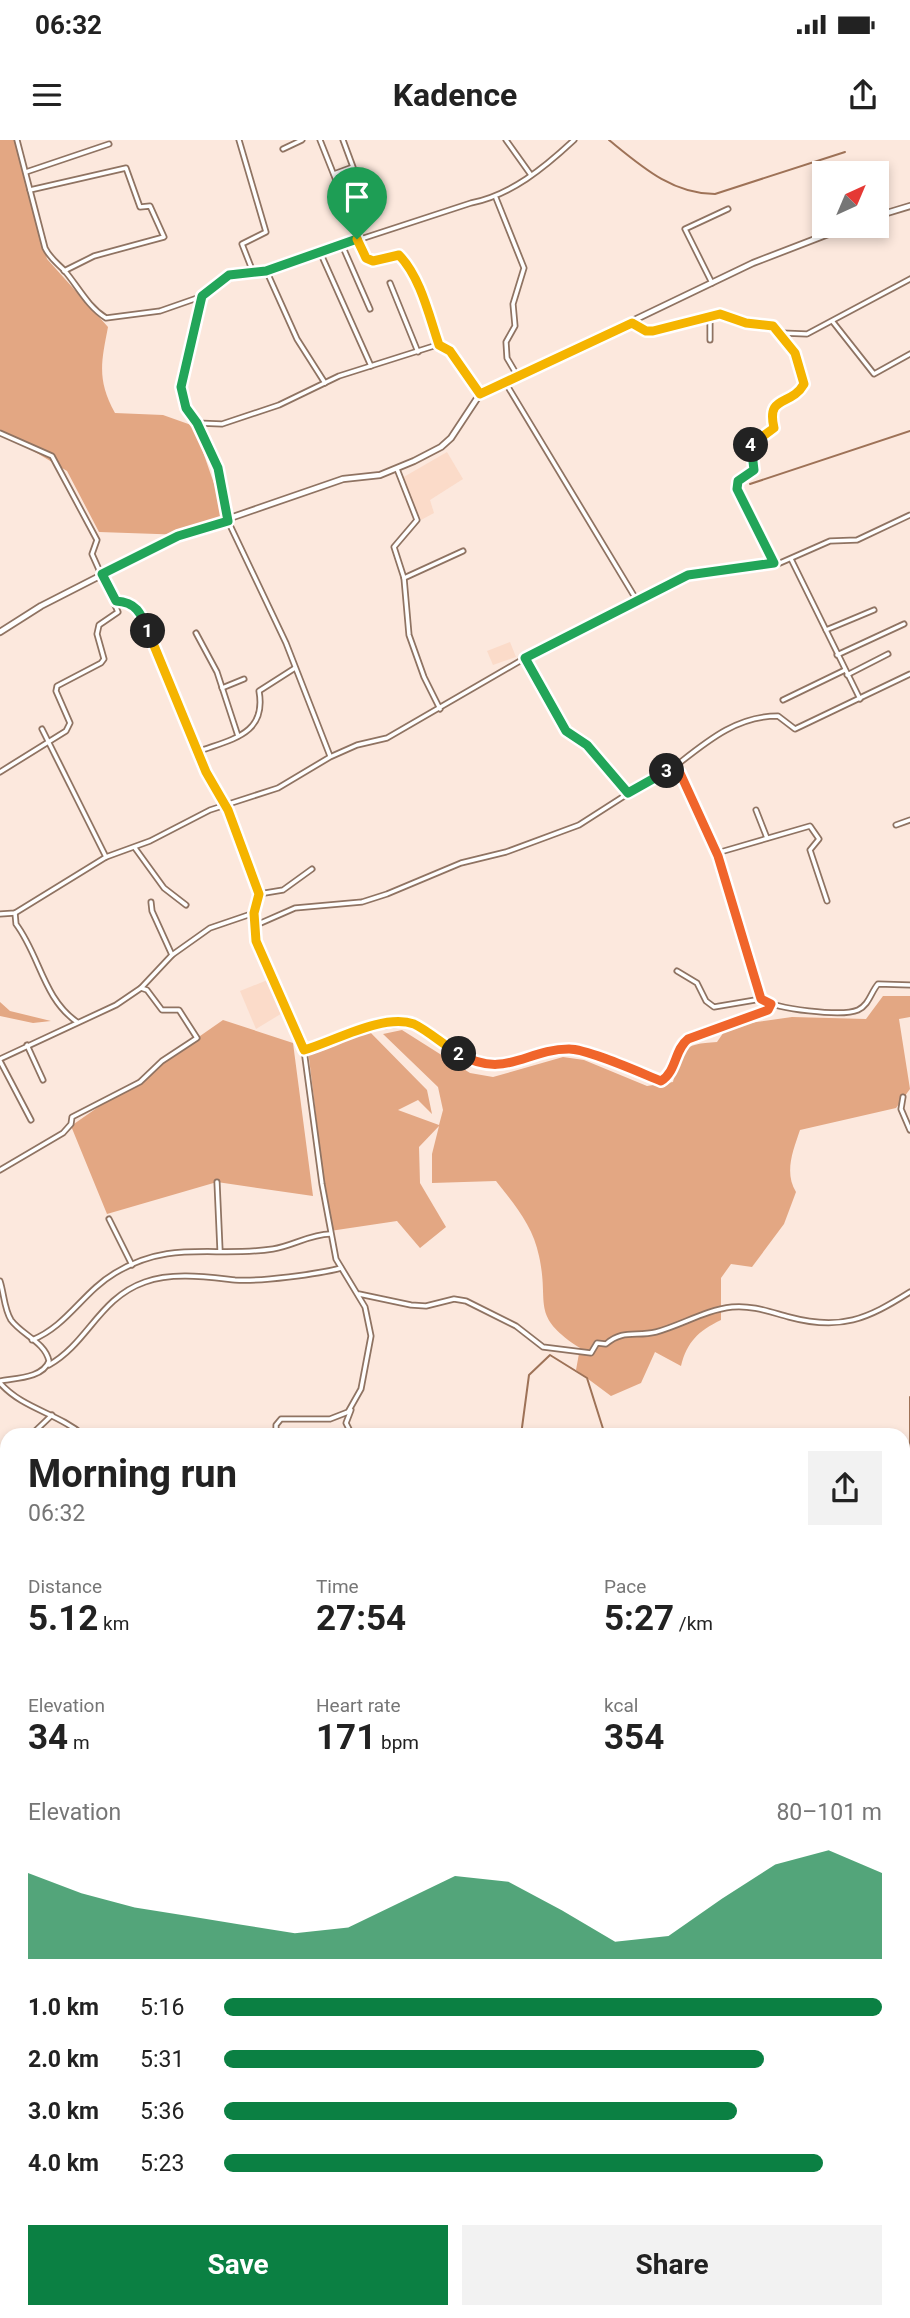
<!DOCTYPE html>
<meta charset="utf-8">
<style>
:root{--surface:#fff;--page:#f2f2f2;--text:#222;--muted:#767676;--accent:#0b8043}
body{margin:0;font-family:Roboto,sans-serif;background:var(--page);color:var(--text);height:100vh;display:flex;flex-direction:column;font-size:26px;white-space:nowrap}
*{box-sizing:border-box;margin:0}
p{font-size:23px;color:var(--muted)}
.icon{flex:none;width:38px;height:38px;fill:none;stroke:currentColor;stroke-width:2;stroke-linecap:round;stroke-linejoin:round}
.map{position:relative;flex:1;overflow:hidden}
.sheet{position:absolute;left:0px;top:1288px;width:910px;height:891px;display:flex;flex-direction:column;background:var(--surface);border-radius:21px 21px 0 0;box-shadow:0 4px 10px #0003}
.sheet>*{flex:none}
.needle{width:46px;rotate:44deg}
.fabs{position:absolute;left:812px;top:21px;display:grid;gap:14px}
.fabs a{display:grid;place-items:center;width:77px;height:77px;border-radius:0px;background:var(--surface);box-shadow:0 4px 10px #0003;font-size:35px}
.pin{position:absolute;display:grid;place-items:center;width:60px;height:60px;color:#fff;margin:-72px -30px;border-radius:50% 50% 50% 0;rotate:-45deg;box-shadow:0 0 7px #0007}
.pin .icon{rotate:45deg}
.km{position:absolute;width:35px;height:35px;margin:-18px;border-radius:50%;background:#222;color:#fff;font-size:19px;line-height:35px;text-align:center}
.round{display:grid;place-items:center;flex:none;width:74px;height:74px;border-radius:0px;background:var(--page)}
.head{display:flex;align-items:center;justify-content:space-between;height:119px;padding:0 28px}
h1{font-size:38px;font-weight:700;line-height:52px}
.stats{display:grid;grid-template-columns:repeat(3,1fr);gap:10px;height:119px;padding:7px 28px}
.stats div{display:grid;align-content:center}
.stats b{font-size:35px;font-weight:700}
.stats small{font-size:19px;font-weight:400}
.stats p{font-size:19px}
.chart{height:196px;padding:14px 28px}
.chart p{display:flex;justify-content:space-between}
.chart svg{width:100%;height:126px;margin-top:7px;fill:var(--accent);opacity:.7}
.action{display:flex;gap:14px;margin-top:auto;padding:14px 28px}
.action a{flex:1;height:80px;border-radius:0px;background:var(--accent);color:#fff;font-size:28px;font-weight:700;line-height:80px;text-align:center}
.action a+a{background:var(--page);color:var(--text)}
ul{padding:0 28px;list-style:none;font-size:23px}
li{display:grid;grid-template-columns:112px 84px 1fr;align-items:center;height:52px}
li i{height:18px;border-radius:9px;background:var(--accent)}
.status{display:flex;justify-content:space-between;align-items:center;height:49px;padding:0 35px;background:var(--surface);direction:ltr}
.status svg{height:19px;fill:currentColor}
header{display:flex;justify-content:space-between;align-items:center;height:91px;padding:0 28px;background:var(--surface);font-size:32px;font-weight:700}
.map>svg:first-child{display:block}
.built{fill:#fbdbc9}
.forest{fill:#e3a783}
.water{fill:#c78d6a;stroke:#9e7257;stroke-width:2}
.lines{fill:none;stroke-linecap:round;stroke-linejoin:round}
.stream{stroke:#9e7257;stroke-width:2}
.minor-casing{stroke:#8f7362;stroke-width:7}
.tertiary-casing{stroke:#8f7362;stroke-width:8}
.minor{stroke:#fff;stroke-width:3.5}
.tertiary{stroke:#fff;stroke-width:4.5}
.split-1-casing{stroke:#fff;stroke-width:14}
.split-2-casing{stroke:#fff;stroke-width:14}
.split-3-casing{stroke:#fff;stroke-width:14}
.split-4-casing{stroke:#fff;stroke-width:14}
.split-5-casing{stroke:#fff;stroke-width:14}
.split-1{stroke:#22a559;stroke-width:9}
.split-2{stroke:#f5b400;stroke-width:9}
.split-3{stroke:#f0652b;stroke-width:9}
.split-4{stroke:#22a559;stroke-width:9}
.split-5{stroke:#f5b400;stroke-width:9}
</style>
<div class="status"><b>06:32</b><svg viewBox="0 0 49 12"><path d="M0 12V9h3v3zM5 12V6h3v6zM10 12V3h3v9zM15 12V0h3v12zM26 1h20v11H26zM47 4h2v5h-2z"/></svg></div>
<header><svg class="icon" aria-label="menu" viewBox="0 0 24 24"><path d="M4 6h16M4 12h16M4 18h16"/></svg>Kadence<svg class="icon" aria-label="share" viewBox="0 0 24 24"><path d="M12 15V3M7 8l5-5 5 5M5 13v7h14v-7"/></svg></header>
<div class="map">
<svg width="910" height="2178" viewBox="0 0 910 2178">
<rect width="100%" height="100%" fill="#fce8dd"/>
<g class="built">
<polygon points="447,312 463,339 430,360 434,373 421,380 402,338"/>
<polygon points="510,502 516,517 493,525 487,511"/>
<polygon points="270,839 284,872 256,889 240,851"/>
</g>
<g class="forest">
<path d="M0 0H16L47 119 108 187C101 223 97 240 115 273L163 275 194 286 227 381 186 395 99 392 67 331 0 291Z"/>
<path d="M883 856H910V877L899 879 910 949 896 968 800 990C793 1011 784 1032 796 1052L784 1084 752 1127 731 1124 721 1138V1180C698 1191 687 1202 681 1226L655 1212 641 1243 611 1256 576 1230 580 1208C529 1175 550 1165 539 1116 533 1086 515 1065 496 1041L432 1043V1014L439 986 419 1007 420 1043 446 1087 420 1108 397 1081 330 1091 308 910 366 888 427 950 432 974 418 960 398 970 439 985 443 970 438 947 383 894 402 890 470 933 493 937 563 917 584 920 647 946 673 942C681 909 682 904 717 902L728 886 792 877 866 879Z"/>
<polygon points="0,862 10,871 51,881 33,883 0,876"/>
<polygon points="223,880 293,903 313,1056 217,1042 107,1074 71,986"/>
<polygon points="903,1862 910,1865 910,2178 869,2178 869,2172 903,2172"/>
<polygon points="24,2172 788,2172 789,2178 6,2178"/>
</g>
<polygon class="water" points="803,2172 864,2172 866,2177 803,2178"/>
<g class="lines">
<g class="stream">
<path d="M609 0C641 26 672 54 715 54L845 12"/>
<polyline points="750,344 910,291"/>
<polyline points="521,1295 529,1235 550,1215 587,1238 605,1295"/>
<polyline points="903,1329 910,1301 910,1257"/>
<polyline points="0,1617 7,1621"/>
</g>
<defs>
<g id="minor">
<path d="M17 0 45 108C50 118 56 122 64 130 78 146 87 166 106 178L160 171 203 156"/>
<polyline points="239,0 266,92 242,104 253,132"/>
<polyline points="320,0 359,98"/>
<polyline points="506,0 531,35"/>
<polyline points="283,9 302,0"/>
<polyline points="26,32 109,4"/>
<polyline points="334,34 353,27 343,0"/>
<polyline points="30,50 126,28 140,67 150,66 164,97 94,116 64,131"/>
<polyline points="496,58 524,128 513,164 515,186 506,202 507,218 517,235"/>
<path d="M357 99 366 118 373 121 399 115C421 138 429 176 439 205"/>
<polyline points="342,105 370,169"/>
<polyline points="320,112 371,226"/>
<polyline points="266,130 297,199 325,243"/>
<polyline points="390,143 418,212"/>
<polyline points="712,143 685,89 728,69"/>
<polyline points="833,182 874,234 910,214"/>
<path d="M632 183 646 191H653L720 174 746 183 773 186C788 200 809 225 803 248 785 265 767 259 774 288L751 304 754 330 738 341 737 350 773 422"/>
<polyline points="782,193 807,194 910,139"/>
<polyline points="710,200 710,176"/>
<polyline points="505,242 636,459"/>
<polyline points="197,283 222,284 279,265 339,236 437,205 450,211 480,254"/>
<polyline points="0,293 52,316 97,400 92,414 118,472 99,485 97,494 104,519 101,523 57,546 56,551 70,583 66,591 0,632"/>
<polyline points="397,329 417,380 394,407 404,438 409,495 424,537 440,569"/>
<polyline points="791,419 860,559"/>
<polyline points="404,438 463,411"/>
<polyline points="115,461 129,461 140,471 200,618 226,665 259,754 254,773 256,801 304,910 322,1044 336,1119 365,1167 371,1196 361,1249 348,1272 330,1279 281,1279 276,1285 276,1295"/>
<polyline points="826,490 874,470"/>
<polyline points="196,493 217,532 238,596"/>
<polyline points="837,515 904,484"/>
<polyline points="525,518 566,591 587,605 627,653"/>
<polyline points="847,535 888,514"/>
<polyline points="222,548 244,539"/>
<polyline points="783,560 845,530"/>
<polyline points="42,589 106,717"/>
<path d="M197 612C231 599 267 595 259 551L295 528"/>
<path d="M330 616 286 503 228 381 218 328 197 283 186 268 181 247 193 186 203 156 229 135 266 130 471 63C511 55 544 28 574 0"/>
<path d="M673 628C705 603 735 576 778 576L795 589 910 534"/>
<polyline points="756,670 767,698"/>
<polyline points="896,685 910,680"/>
<polyline points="135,708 164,748 186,765"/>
<polyline points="717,713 810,686 819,699 810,710 827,761"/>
<polyline points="259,754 283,750 312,729"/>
<polyline points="151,762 152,771 172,815"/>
<path d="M15 773 16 784C40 816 43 858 77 882"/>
<polyline points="0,774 15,773 106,717 150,701 210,670 278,648 330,617 357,605 387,598 520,521 674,440 709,430 780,423 830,401 857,400 910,375"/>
<path d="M254 786 295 768 362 762 387 754 461 723 506 712 579 685 657 635 676 629 718 716 761 859C775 869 842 877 858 870 869 865 871 852 878 844L910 845"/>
<polyline points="677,831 697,843 706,861 714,867 761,859"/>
<polyline points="27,905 43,940"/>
<polyline points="304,910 364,888 412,883 475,922 492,926 552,911 581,910 661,941 668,936 684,902 766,871 770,864"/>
<polyline points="0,919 116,865 141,848 172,815 210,788 254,773"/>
<polyline points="0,921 31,980"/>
<polyline points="903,957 901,969 910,990"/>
<polyline points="0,1030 63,993 71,984 72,977 140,942 162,921 197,898 179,870 162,870 147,850 141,848"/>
<polyline points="217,1042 220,1110"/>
<polyline points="109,1079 132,1125"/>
<path d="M0 1141C4 1153 4 1169 11 1180 22 1195 45 1202 49 1221 43 1238 16 1238 0 1241"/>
<path d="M359 1154 411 1165 426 1166 454 1159 466 1161 516 1186 543 1207 591 1213 597 1203 606 1204C623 1189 636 1197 656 1192 682 1185 705 1170 732 1167 752 1165 770 1172 789 1177 841 1191 867 1179 910 1152"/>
<path d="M32 1200C67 1186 83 1152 115 1133 172 1099 214 1118 273 1109 292 1106 311 1094 330 1094"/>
<path d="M49 1225C88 1203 99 1158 145 1142 172 1132 207 1137 235 1140 259 1142 319 1134 341 1128"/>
<path d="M0 1243C23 1269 58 1273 83 1295"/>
<polyline points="351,1270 346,1283 352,1295"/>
<polyline points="31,1295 52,1275"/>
<polyline points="0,1321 7,1315"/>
<polyline points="0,1454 7,1450"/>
<polyline points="903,1461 910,1453"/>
<polyline points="0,1897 7,1892"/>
<polyline points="0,1938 7,1957"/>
<polyline points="0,2163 7,2161"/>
<polyline points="621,2172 629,2178"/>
</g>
<g id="tertiary">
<polyline points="877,76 910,66"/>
<polyline points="0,492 41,466 178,396 343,339 380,335 414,321 441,307 451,298 480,254 753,123 849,86"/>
</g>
</defs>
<use href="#minor" class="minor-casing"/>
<use href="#tertiary" class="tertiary-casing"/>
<use href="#minor" class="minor"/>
<use href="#tertiary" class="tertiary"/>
</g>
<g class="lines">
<defs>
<path id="split-1" d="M148 491C141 473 136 462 116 461L102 434 178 396 228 381 218 328 197 283 186 268 181 247 202 156 229 135 266 131 357 99"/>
<path id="split-2" d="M148 491 206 632 228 670 259 754 254 773 256 801 304 910C333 902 383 873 414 884 427 890 445 906 459 914"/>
<path id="split-3" d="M459 914C506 940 526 909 569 909 588 909 641 933 661 941 677 931 674 910 688 899L768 870 771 864 761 859 718 716 680 633 676 629 667 631"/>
<polyline id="split-4" points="667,631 628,653 587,605 566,591 525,518 688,435 774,423 737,349 738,341 754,330 751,305"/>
<path id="split-5" d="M357 99 366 118 373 121 399 115C421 138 429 176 439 205L450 211 480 254 632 183 646 191H653L720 174 746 183 773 186 795 213 804 244C791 267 766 254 774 288L751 305"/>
</defs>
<use href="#split-1" class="split-1-casing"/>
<use href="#split-2" class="split-2-casing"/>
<use href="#split-3" class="split-3-casing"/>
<use href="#split-4" class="split-4-casing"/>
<use href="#split-5" class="split-5-casing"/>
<use href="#split-1" class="split-1"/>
<use href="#split-2" class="split-2"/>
<use href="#split-3" class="split-3"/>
<use href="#split-4" class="split-4"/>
<use href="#split-5" class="split-5"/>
</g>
</svg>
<div class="fabs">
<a><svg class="needle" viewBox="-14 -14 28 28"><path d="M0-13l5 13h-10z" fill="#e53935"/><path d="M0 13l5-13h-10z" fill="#767676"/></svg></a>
</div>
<div class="pin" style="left:357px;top:99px;background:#1e9e55"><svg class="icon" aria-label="arrive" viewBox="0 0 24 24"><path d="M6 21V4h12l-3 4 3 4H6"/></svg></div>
<b class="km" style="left:148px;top:491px">1</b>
<b class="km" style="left:459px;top:914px">2</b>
<b class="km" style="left:667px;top:631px">3</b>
<b class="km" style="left:751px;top:305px">4</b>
<section class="sheet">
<div class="head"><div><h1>Morning run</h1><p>06:32</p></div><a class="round"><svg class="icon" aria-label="share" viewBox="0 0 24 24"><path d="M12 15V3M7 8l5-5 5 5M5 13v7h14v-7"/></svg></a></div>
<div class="stats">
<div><p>Distance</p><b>5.12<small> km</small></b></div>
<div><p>Time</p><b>27:54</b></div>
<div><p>Pace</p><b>5:27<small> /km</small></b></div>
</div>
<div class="stats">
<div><p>Elevation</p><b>34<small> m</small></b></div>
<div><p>Heart rate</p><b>171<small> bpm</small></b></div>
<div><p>kcal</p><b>354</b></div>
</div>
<div class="chart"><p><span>Elevation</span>80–101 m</p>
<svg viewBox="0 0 160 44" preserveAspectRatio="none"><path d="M0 44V14L10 21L20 26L30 29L40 32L50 35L60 33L70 24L80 15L90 17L100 27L110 38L120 36L130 23L140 11L150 6L160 14V44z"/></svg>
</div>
<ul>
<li><b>1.0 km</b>5:16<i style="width:100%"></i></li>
<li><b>2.0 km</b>5:31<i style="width:82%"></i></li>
<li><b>3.0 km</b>5:36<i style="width:78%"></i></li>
<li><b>4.0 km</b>5:23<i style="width:91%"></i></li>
</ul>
<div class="action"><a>Save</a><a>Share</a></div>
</section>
</div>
